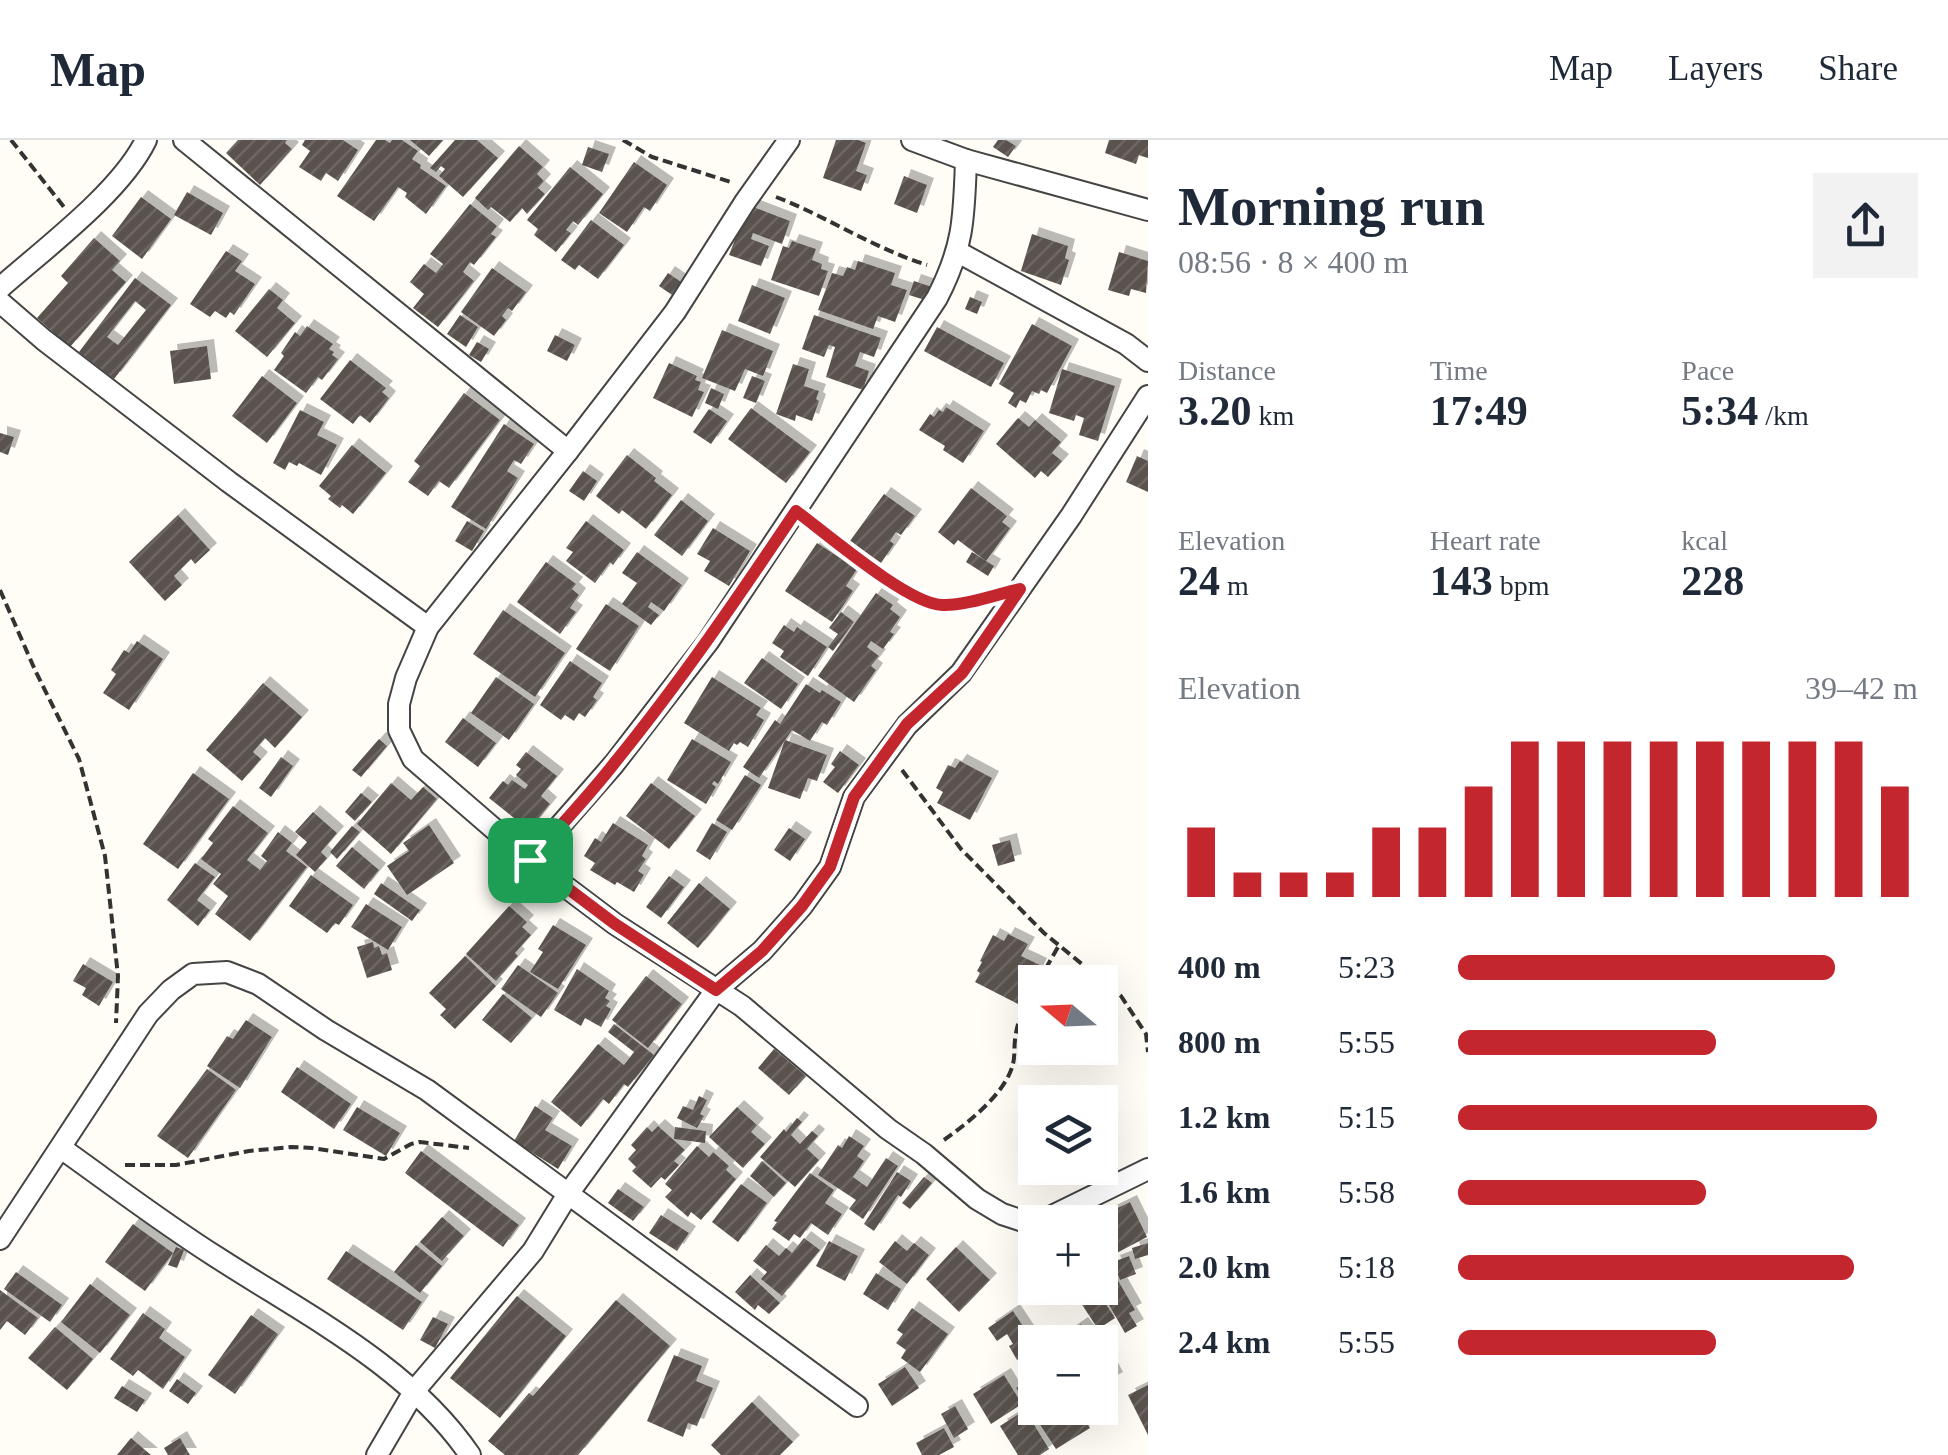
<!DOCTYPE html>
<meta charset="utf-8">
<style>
:root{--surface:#fff;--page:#f2f2f3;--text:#1f2937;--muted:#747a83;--line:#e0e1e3;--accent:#c4262e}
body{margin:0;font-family:Georgia,serif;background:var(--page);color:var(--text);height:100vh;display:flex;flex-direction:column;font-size:38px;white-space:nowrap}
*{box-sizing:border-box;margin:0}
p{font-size:32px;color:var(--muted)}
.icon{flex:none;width:55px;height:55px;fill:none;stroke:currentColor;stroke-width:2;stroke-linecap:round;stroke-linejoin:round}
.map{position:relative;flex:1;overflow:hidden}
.details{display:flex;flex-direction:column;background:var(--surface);width:800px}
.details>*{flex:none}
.needle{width:65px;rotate:289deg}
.fabs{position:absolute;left:1018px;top:825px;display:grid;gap:20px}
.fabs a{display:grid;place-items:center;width:100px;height:100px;border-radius:0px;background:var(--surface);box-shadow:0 10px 40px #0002;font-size:50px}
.pin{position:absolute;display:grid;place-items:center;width:85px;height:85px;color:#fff;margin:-42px;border-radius:20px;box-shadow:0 5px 15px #0006}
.round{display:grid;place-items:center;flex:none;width:105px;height:105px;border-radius:0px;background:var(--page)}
.headline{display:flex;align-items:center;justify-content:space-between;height:170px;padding:0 30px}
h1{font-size:55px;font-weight:800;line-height:75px}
.stats{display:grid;grid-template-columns:repeat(3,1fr);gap:15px;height:170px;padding:10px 30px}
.stats div{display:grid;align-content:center}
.stats b{font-size:42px;font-weight:800}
.stats small{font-size:28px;font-weight:400}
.stats p{font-size:28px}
.chart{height:280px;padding:20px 30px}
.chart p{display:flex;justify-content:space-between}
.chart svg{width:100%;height:180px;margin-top:10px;stroke:var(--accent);stroke-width:6}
ul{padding:0 30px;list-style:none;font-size:32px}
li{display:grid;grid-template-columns:160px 120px 1fr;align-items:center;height:75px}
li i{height:25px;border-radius:12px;background:var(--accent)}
header{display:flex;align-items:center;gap:60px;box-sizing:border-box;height:140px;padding:0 50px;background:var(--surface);border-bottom:2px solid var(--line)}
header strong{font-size:48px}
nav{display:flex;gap:55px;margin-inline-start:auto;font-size:35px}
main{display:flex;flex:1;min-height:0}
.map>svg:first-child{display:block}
.building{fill:url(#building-hatch);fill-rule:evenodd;filter:url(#shadow)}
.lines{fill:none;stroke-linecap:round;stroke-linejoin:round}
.street-casing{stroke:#444;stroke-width:24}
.path{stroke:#333;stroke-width:4;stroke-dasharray:10 5;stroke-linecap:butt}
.street{stroke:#fff;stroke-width:20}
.route-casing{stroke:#fff;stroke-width:20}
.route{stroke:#c4262e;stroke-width:12}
</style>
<header>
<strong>Map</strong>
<nav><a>Map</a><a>Layers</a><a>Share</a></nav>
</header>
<main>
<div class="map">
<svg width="1148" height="1315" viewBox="0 0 1148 1315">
<defs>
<pattern id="building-hatch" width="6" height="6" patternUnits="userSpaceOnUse" patternTransform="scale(2.5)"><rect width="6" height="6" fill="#5a524d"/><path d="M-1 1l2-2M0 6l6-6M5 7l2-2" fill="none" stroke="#6d6662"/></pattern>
<filter id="shadow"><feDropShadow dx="7" dy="-7" stdDeviation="0" flood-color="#0004"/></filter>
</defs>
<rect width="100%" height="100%" fill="#fffdf5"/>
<g class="building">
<polygon points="238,0 287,0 285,3 292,9 260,45 226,13"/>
<polygon points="305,0 343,0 358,10 338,41 326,33 321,41 299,27 310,11 302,5"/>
<polygon points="376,0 385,0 390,3 392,0 402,0 418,11 412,19 421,25 420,28 446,46 426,74 405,57 407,53 398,47 374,81 337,56"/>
<polygon points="410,0 443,0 429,16"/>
<polygon points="455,0 477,0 498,18 463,57 439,36 445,29 441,26 436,32 430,28"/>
<polygon points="836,0 858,0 866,3 856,31 867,35 861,51 823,38"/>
<polygon points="998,0 1006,0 1016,6 1008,17 993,7"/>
<polygon points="1109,0 1148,0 1148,18 1139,15 1136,24 1105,13"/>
<polygon points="519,6 543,27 537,34 544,41 538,48 545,54 527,74 522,68 510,82 491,67 488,70 475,58"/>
<polygon points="588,7 609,14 602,32 582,25"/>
<polygon points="634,22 667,45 650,71 644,67 627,92 599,73"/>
<polygon points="570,27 603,54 578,85 573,81 566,90 571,93 556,112 534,95 538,89 527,80"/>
<polygon points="904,36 927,45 917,73 894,64"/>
<polygon points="187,52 223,73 211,95 174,75"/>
<polygon points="141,57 171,79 142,119 112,96"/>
<polygon points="470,64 497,86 491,94 496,97 474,125 470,122 463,132 474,141 438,187 413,168 424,154 410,142 424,124 436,133 443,124 430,114"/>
<polygon points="748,65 790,81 782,104 753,93 751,99 769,106 761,126 729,115"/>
<polygon points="591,80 624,105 598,139 579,125 575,130 561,120"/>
<polygon points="1032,94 1068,106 1065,118 1069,120 1061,145 1021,131"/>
<polygon points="94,98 120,121 112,130 126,142 70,207 37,178 68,143 61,136"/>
<polygon points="792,101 816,109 812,120 822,124 821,129 828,131 819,156 771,140 783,106 789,108"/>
<polygon points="226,111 242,121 235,131 255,144 234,175 230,172 226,178 215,171 210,177 190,164"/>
<polygon points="1119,112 1148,121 1146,153 1131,149 1129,156 1108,150"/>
<polygon points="858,121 895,133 891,145 907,150 895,182 878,176 873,189 818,170 832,133 843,136 847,127 855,130"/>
<polygon points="492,128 526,152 512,171 508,168 502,176 506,180 494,196 461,172"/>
<polygon points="668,133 684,144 675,157 659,146"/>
<path d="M135 138 171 165 114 239 79 212ZM135 161 146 170 118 205 107 197Z"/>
<polygon points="914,141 935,148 931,162 909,155"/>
<polygon points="752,145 785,158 770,194 738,181"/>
<polygon points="269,149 283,160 277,168 295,183 267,217 235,191"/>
<polygon points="970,157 982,162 977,174 965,169"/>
<polygon points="460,175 478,187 466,207 447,194"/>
<polygon points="814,175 881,198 874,217 860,212 855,226 869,231 863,250 826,237 835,207 829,205 824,217 802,209"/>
<polygon points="1032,184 1072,206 1047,253 1041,250 1039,254 1032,251 1026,263 1020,260 1016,268 1008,263 1014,253 999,244"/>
<polygon points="307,186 333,204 329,209 334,212 332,215 338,219 322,240 318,237 306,253 274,230 284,216 281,213 295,192 300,196"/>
<polygon points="937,187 1004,223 991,247 924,211"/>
<polygon points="722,190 773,211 763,236 745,229 735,251 702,238"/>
<polygon points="555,195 575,205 567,221 547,211"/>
<polygon points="477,202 489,209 481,222 469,215"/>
<polygon points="207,206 211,239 174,244 170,211"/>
<polygon points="350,220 386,248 382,252 389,258 370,283 360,275 353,284 320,259"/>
<polygon points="669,223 697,236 695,240 701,242 698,250 704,252 692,277 653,258"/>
<polygon points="793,224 809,229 804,246 819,251 816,259 819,261 812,281 796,275 795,281 776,274"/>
<polygon points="1062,229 1115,246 1098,301 1079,295 1084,278 1076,275 1074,281 1049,273"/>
<polygon points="262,236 297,263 267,303 232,276"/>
<polygon points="752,236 765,241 756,263 743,258"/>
<polygon points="711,248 724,254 718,269 705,263"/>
<polygon points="464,253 500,280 449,348 439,341 428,356 408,342 420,326 414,321"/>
<polygon points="946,267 984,291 963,323 943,310 945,306 919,290 930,274 934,277 939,270 943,272"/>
<polygon points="751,268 810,312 786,343 728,299"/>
<polygon points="709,269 727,281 711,304 693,292"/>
<polygon points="300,270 324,282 317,295 337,305 321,335 299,323 297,326 289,322 285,330 273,323"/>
<polygon points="1018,278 1029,287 1035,280 1061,302 1052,313 1062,321 1048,337 1041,331 1035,338 996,304"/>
<polygon points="504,284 534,304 521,324 514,320 507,331 518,338 486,389 451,367"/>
<polygon points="0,293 14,297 8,315 0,312"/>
<polygon points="352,305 386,333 353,374 342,365 340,368 328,359 331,356 319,346"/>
<polygon points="627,315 656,338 654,341 672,355 646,389 622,370 619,374 596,356"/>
<polygon points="1137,316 1148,321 1148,352 1126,342"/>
<polygon points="583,331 597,341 584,361 569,351"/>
<polygon points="971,348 1007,376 1002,382 1010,388 986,421 958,400 954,405 938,392"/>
<polygon points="884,354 915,376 901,395 896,392 890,401 894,404 881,423 850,401"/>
<polygon points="681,360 708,381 682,416 654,395"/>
<polygon points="178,375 210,410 195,424 191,419 174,436 182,445 165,461 129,422"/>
<polygon points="467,381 484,391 472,411 455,401"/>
<polygon points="586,381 624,410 613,425 610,422 595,443 566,421 573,412 566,408"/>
<polygon points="713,388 750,411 729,446 704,431 710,421 697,414"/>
<polygon points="817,403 857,429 846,446 853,451 832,482 785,451"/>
<polygon points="637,412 682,445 664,471 651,462 648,467 659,475 651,485 622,464 637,443 622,433"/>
<polygon points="972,412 994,426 988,436 966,422"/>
<polygon points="546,422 576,444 572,449 579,455 570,468 576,472 560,494 517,462"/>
<polygon points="876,453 893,465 890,469 900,477 890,492 894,494 883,509 871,501 867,507 879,516 871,526 876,530 854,562 818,536"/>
<polygon points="606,464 639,486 610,531 576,509"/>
<polygon points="503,470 565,513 535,557 473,514"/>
<polygon points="841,472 854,482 833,511 828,507 838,494 829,488"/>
<polygon points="784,485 794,492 797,487 827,507 808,536 780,517 784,511 772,503"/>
<polygon points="137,501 163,519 129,570 103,553 116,534 111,530 124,510 129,513"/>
<polygon points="762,518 798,544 781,569 744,543"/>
<polygon points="570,521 602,543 593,557 597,560 585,577 579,573 574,581 565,575 561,580 540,565"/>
<polygon points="496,537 534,564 509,600 471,573"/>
<polygon points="712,537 761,568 756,575 764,580 748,607 740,602 737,605 734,603 729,611 684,583"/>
<polygon points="263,543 302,577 275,608 265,598 253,612 261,619 242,641 206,610"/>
<polygon points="806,544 820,553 822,550 841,562 827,585 822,582 810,601 792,590 759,638 743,627 775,580 780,584"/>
<polygon points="463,578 496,603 478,627 445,602"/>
<polygon points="379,599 387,606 361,637 352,630"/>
<polygon points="692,599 731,622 718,644 714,641 712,644 716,647 706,664 667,640"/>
<polygon points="785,600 827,615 817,641 808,638 800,659 768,648"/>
<polygon points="840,611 859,625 838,653 823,642 835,627 831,624"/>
<polygon points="526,612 557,636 541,656 550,664 529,690 489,658 503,641 508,645 512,640 525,649 528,645 516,635 521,629 516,625"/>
<polygon points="281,617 293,626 271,657 259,648"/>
<polygon points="960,621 992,638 970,680 937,663 943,652 936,648 948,625 955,628"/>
<polygon points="193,633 229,659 178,729 143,704"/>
<polygon points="745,635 761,645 732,690 716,680"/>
<polygon points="391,643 411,660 423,647 437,659 391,714 357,684"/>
<polygon points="651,643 695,676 669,709 626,676"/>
<polygon points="361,653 372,662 355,681 345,672"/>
<polygon points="233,666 268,693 247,720 260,730 267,721 261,716 278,692 292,703 286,711 307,727 250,801 215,774 228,756 213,744 221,734 201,719 213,703 208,699"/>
<polygon points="313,672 337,693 321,712 327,718 315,732 296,715 307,702 295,692"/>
<polygon points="613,683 648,705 642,716 646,719 638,731 644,735 634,752 617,742 615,745 590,730 595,723 584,716 595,698 601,702"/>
<polygon points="712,683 727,692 710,720 696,711"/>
<polygon points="429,685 454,723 407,755 387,726 409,711 403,703"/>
<polygon points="352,686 360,692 337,719 330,712"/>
<polygon points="789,688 805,699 790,721 774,710"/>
<polygon points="1010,700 1015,721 998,726 992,705"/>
<polygon points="352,707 379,730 364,749 336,726"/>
<polygon points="195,723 215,737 197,760 210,770 198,786 167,760"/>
<polygon points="311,735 353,765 339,785 335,783 327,793 289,766"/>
<polygon points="669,736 684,747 661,778 646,767"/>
<polygon points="381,743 420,770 412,781 374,754"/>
<polygon points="699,743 730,769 698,808 667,783"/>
<polygon points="366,764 402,787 388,810 351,787"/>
<polygon points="509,766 527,782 522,787 531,795 515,813 518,816 496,841 466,814"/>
<polygon points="553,785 586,805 558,849 530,832 543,812 538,809"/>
<polygon points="1008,794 1028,804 1021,816 1040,825 1020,865 975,842 980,833 977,831 982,822 980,821 993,795 1004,801"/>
<polygon points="373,802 374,808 379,806 382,815 387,813 392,830 367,838 357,807"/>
<polygon points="465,816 496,846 455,889 440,875 446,869 429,853"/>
<polygon points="83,824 113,842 99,866 82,855 86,848 73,841"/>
<polygon points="518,825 558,853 541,877 501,849"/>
<polygon points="577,829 609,851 605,858 610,861 606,866 611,869 601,887 585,878 581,886 554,870"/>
<polygon points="646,836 682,864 648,908 612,880"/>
<polygon points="503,854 532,878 511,903 482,880"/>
<polygon points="246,880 272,897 240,948 207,926 227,896 233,899"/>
<polygon points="614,884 654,915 628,947 624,944 609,964 603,959 581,987 551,962 598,904 624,925 634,912 608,892"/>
<polygon points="774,909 806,936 789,955 758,928"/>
<polygon points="297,927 351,964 334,989 281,952"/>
<polygon points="207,929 236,950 188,1018 157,996"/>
<polygon points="699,956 707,960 700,974 704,976 697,988 677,978 683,966 693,970"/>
<polygon points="535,966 553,978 545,990 572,1006 558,1029 525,1008 522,1013 511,1006"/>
<polygon points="357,967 400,993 386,1016 343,990"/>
<polygon points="737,967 757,985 751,992 765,1004 743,1028 709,997"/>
<polygon points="797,978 802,982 791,995 800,1004 812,991 818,996 807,1009 819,1020 795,1047 760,1017 784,989 786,992"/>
<polygon points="658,986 685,1010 674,1021 679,1025 665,1040 661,1037 651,1048 632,1031 636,1027 628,1019 636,1010 631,1005 647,987 652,992"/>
<polygon points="675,987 706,991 705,1003 674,999"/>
<polygon points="849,996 864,1006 857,1016 864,1021 853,1037 867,1047 886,1018 898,1026 863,1079 849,1069 856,1060 818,1035 838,1005 842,1008"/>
<polygon points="697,1006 709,1017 713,1012 729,1026 726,1030 736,1039 701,1080 691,1072 688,1077 665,1057 672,1050 665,1044"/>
<polygon points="421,1011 519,1085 503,1107 405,1033"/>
<polygon points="762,1021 786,1043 774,1057 750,1036"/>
<polygon points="897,1032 911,1041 901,1057 898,1055 874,1091 864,1084"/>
<polygon points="810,1033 834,1050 825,1063 842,1074 828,1095 811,1083 800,1098 794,1094 789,1101 772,1089 777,1082 774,1081"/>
<polygon points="924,1037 932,1043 910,1069 902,1063"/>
<polygon points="741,1044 767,1063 738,1102 712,1082"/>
<polygon points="618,1049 644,1067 633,1081 608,1063"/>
<polygon points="1130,1062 1147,1097 1111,1116 1100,1093 1100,1082 1095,1082 1093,1080"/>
<polygon points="661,1075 689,1093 677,1111 649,1093"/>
<polygon points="442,1077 464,1096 442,1121 420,1102"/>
<polygon points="133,1084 173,1113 145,1151 105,1122"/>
<polygon points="804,1098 820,1110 782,1156 761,1139 767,1132 753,1121 766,1105 779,1116 786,1108 792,1113"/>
<polygon points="829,1101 858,1116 845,1141 816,1126"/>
<polygon points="895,1101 907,1111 914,1103 929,1115 907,1144 879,1122"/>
<polygon points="1148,1103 1148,1115 1135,1119 1132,1108"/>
<polygon points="416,1105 442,1126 420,1153 394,1132"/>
<polygon points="176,1107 184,1110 177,1128 168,1125"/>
<polygon points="956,1107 990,1140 959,1172 926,1139"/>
<polygon points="346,1111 422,1162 403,1190 327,1139"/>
<polygon points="1129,1116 1136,1134 1120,1140 1113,1122"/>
<polygon points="16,1132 62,1165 50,1182 4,1149"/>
<polygon points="876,1133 901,1149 888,1170 863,1154"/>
<polygon points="750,1135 780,1163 769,1174 758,1165 755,1170 735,1152"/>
<polygon points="1116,1137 1135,1170 1129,1173 1137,1186 1125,1193 1100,1149 1100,1147"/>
<polygon points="90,1144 130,1175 100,1213 61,1182"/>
<polygon points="1096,1149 1115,1178 1098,1189 1079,1160"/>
<polygon points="0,1150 38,1178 25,1195 7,1181 0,1190"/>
<polygon points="517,1156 566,1196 500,1278 450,1238"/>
<polygon points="616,1160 670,1206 578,1315 505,1315 488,1301 529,1253 533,1256"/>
<polygon points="912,1168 948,1194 920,1232 901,1218 906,1210 896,1203 903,1194 897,1190"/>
<polygon points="1013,1171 1035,1204 1035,1214 1025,1221 1022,1216 1017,1220 1009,1206 1013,1204 1007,1194 997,1201 988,1188"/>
<polygon points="143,1173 165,1189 159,1198 185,1217 163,1249 138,1230 133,1236 110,1219"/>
<polygon points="251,1175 278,1194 235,1254 208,1235"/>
<polygon points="433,1177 448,1184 435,1208 420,1200"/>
<polygon points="1081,1184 1095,1202 1055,1202"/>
<polygon points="55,1187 93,1219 67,1250 28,1218"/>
<polygon points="674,1215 702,1226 696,1241 713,1248 697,1286 688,1283 683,1297 647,1281"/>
<polygon points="1106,1220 1116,1239 1100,1248 1100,1223"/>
<polygon points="905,1227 919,1248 892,1266 878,1244"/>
<polygon points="1004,1235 1022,1264 991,1284 973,1254"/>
<polygon points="1030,1238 1032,1241 1035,1239 1035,1268 1077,1268 1090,1288 1056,1309 1016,1248"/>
<polygon points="177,1239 196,1253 188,1264 169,1251"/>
<polygon points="1148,1245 1148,1295 1128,1255"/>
<polygon points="122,1246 145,1260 137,1272 114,1258"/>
<polygon points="752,1262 793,1302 780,1315 721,1315 711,1305"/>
<polygon points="955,1266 968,1289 954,1298 941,1274"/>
<polygon points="1025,1270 1049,1309 1040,1315 1018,1315 1000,1286"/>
<polygon points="944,1288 954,1307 939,1315 922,1315 916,1303"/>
<polygon points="131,1298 151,1315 117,1315"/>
<polygon points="180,1298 190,1315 168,1315 164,1308"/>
</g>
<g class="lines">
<defs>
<g id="street">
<polyline points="184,0 568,311"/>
<polyline points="789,0 745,62 675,172 568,311 428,487 406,538 399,564 399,590 413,619 530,720 615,784 742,866 888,989 924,1014 977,1059 1002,1074 1023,1081 1048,1078 1148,1029"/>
<polyline points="912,0 966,20 1148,70"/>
<polyline points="958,112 1126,204 1148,221"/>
<path d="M0 148C44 109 121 52 146 0"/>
<polyline points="0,162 44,200 229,342 428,487"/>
<path d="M530 720 614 624 708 502 937 158C964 106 964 77 966 20"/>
<path d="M61 1008C113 1045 164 1084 218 1118 306 1175 410 1227 470 1315"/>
<polyline points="0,1099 148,874 171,850 193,834 227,832 258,844 326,890 427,950 857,1266"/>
<polyline points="377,1315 415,1250 533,1111 568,1054 716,850 762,811 802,766 830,727 854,657 907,585 961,533 1071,376 1148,256"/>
</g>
</defs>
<use href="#street" class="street-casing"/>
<g class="path">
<polyline points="11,0 64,67"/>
<polyline points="623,0 652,17 734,43"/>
<path d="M776 57C828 77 873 108 927 125"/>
<path d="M812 383C842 405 904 461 939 465 954 466 971 460 986 457"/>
<polyline points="0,450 35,530 79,619 105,716 118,836 116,883"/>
<polyline points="902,630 961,709 1044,793 1121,856 1146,894 1148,912"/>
<polyline points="1038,842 1058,807"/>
<path d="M944 1000C968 983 1006 953 1013 924 1015 916 1014 908 1015 900 1017 880 1025 865 1035 848"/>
<polyline points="125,1025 176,1025 249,1011 291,1007 312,1008 384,1019 411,1004 420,1002 469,1008"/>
</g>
<use href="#street" class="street"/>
</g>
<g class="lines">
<defs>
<path id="route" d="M796 371C827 394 908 464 942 465 965 466 998 454 1020 449L962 533 907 584 854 657 830 727 802 766 762 811 716 850 615 784 530 720C559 687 589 656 616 621 681 541 739 456 796 371Z"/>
</defs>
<use href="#route" class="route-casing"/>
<use href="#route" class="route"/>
</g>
</svg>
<div class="fabs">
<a><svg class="needle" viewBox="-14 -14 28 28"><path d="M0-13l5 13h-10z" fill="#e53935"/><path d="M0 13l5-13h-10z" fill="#747a83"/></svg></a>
<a><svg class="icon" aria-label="layers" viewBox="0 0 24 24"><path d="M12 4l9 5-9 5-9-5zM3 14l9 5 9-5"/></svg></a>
<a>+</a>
<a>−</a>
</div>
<div class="pin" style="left:530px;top:720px;background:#1e9e55"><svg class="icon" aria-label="arrive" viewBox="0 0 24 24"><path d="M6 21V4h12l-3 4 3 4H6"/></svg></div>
</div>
<section class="details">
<div class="headline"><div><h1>Morning run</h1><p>08:56 · 8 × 400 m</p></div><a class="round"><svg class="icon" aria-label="share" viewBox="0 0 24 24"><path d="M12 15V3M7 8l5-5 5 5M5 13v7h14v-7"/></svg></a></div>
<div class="stats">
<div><p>Distance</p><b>3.20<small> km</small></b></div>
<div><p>Time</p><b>17:49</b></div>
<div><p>Pace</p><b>5:34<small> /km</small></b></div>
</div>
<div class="stats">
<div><p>Elevation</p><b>24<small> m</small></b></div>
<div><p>Heart rate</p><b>143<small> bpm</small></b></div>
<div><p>kcal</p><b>228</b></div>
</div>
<div class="chart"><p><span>Elevation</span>39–42 m</p>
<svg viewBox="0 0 160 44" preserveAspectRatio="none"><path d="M5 44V27M15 44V38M25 44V38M35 44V38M45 44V27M55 44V27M65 44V17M75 44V6M85 44V6M95 44V6M105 44V6M115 44V6M125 44V6M135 44V6M145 44V6M155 44V17"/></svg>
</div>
<ul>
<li><b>400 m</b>5:23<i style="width:82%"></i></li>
<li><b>800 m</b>5:55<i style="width:56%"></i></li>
<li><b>1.2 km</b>5:15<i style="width:91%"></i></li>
<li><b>1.6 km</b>5:58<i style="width:54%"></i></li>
<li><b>2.0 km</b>5:18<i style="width:86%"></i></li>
<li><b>2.4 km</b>5:55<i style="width:56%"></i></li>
</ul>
</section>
</main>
